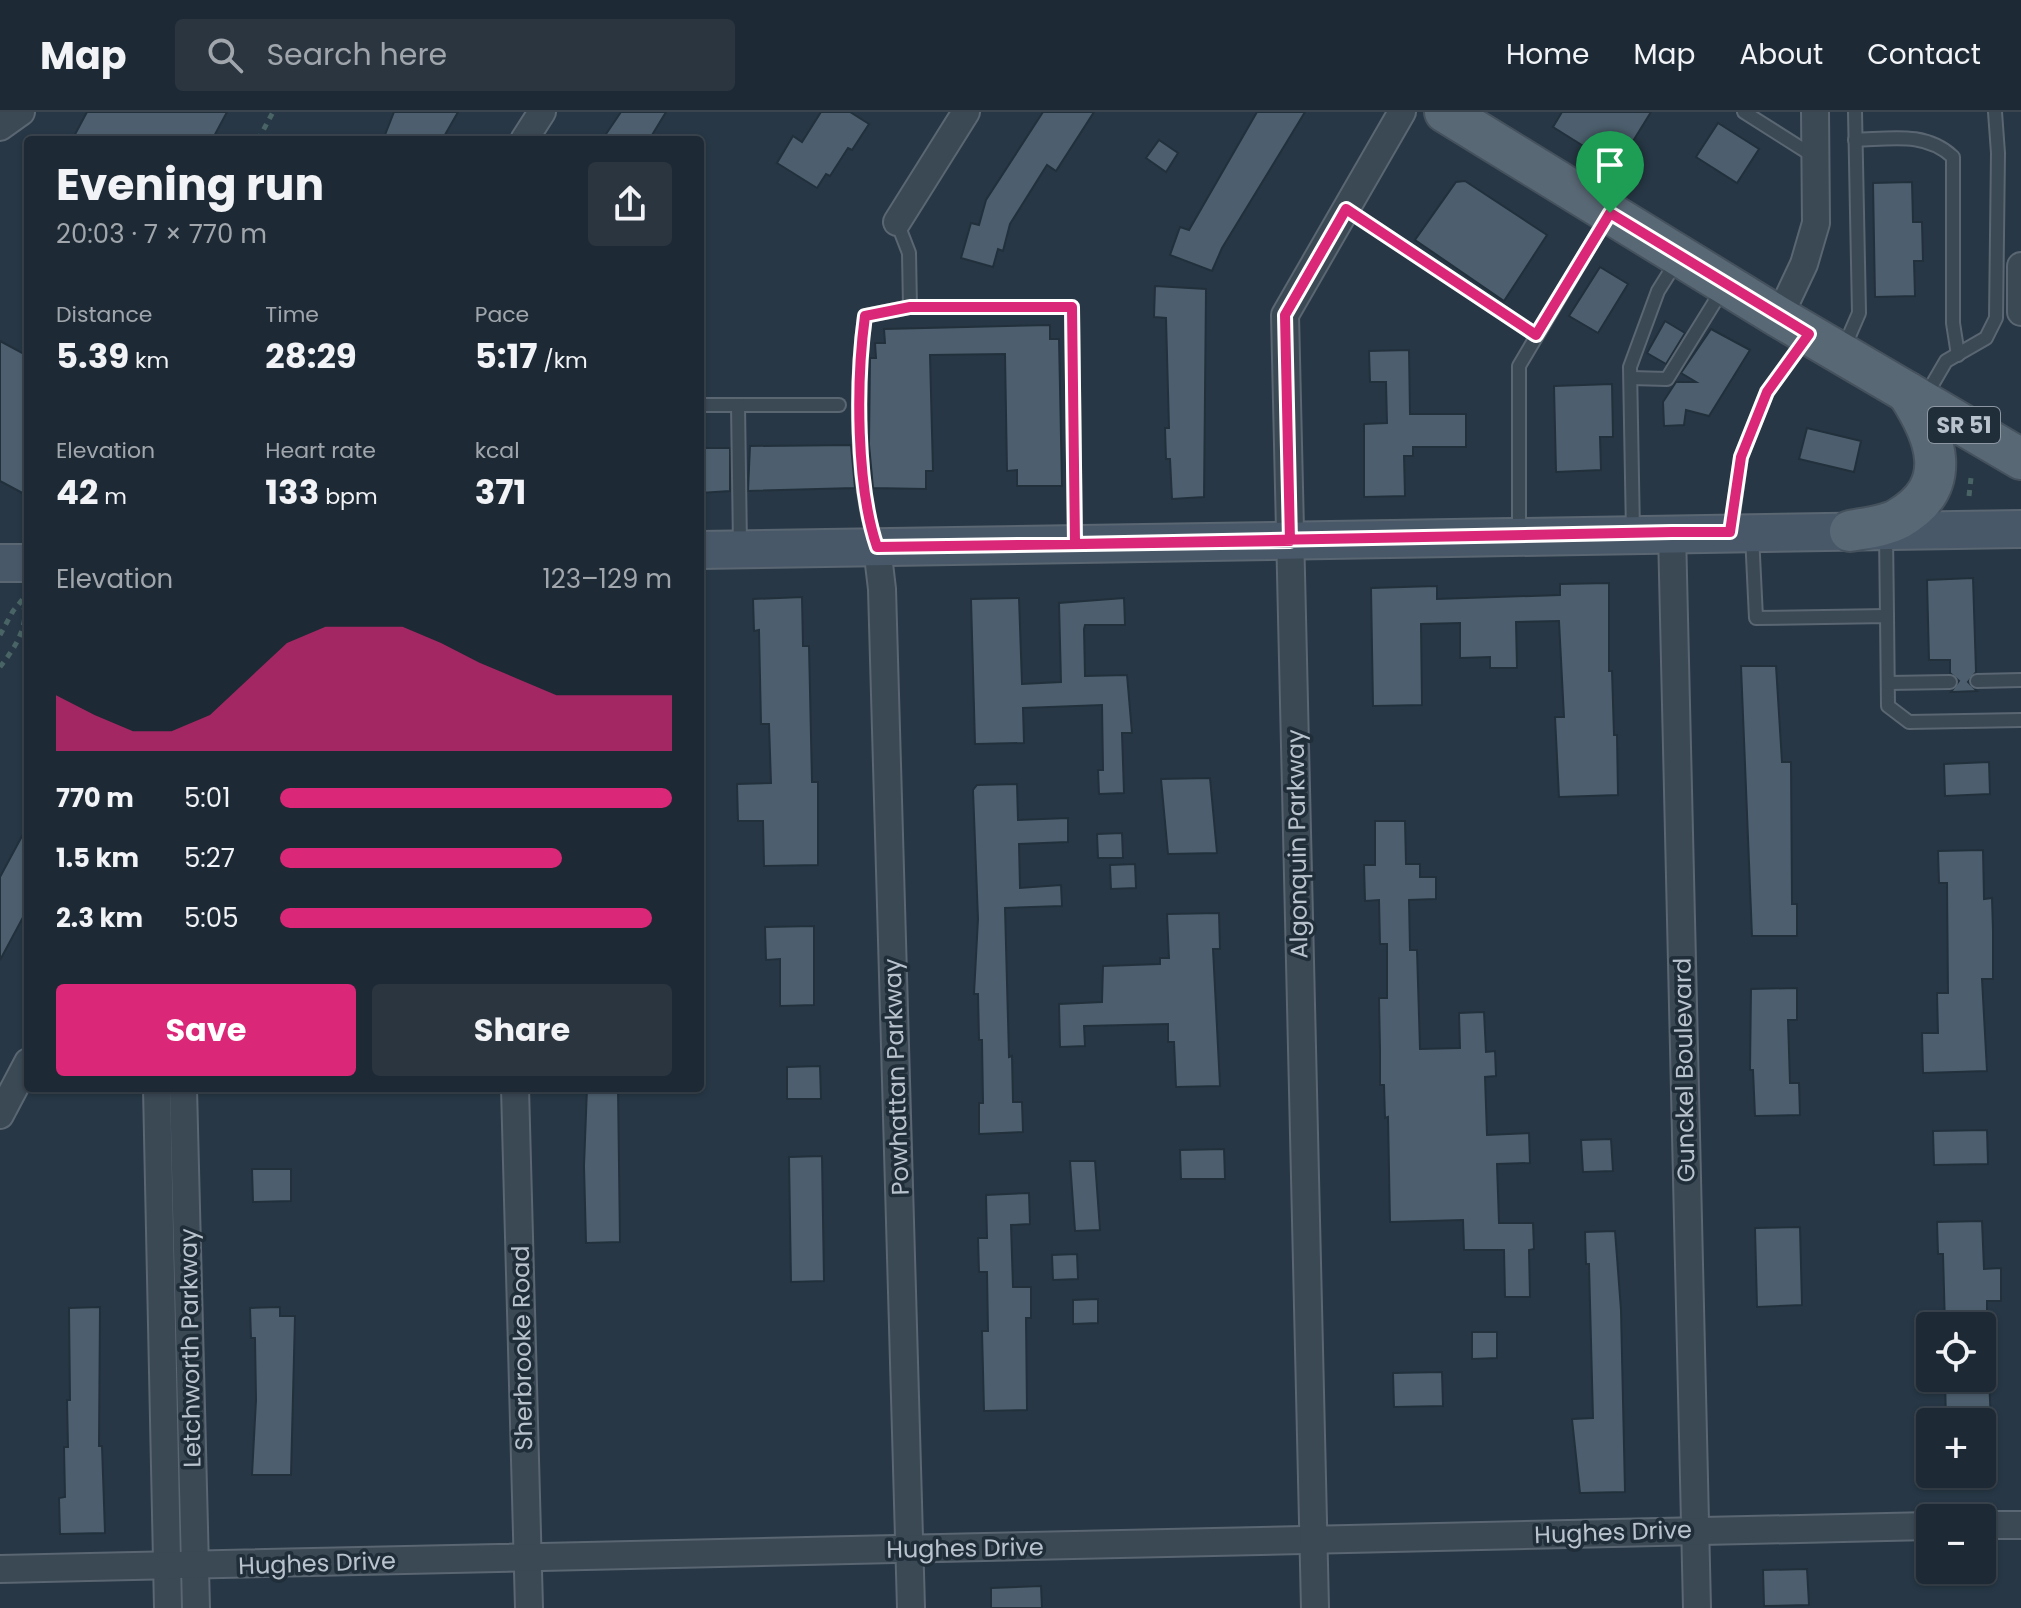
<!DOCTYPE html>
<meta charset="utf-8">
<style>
:root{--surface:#1d2934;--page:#2a3540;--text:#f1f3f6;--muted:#a0a6ac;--line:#3b454f;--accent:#db2777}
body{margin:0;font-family:Poppins,sans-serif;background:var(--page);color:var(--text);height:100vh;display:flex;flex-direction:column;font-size:30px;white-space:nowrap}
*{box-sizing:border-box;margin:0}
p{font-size:26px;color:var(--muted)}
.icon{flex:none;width:44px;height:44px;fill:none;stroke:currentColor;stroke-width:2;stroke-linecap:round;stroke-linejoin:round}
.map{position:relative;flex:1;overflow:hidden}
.panel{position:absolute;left:24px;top:24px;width:680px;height:956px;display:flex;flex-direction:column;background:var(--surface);border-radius:8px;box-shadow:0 2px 6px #0004,0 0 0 2px var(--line)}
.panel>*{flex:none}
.fabs{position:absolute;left:1916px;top:1200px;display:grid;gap:16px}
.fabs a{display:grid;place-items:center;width:80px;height:80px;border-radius:8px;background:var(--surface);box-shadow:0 2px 6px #0004,0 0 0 2px var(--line);font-size:40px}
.pin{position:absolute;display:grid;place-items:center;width:68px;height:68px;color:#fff;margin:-82px -34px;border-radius:50% 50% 50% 0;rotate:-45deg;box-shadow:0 0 8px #0007}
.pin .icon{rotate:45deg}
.round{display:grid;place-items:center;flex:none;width:84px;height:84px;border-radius:8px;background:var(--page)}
.headline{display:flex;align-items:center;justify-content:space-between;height:136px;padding:0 32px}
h1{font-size:44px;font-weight:700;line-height:60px}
.stats{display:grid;grid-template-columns:repeat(3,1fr);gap:12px;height:136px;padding:8px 32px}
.stats div{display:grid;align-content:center}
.stats b{font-size:34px;font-weight:700}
.stats small{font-size:22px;font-weight:400}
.stats p{font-size:22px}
.chart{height:224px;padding:16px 32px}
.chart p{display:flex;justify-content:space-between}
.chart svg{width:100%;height:144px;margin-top:8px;fill:var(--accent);opacity:.7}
.cta{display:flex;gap:16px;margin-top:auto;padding:16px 32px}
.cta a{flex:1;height:92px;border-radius:8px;background:var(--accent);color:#fff;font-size:32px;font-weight:700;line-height:92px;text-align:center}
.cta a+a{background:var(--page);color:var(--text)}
ul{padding:0 32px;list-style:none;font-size:26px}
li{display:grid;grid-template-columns:128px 96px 1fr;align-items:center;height:60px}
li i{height:20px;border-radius:10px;background:var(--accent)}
header{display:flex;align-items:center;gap:48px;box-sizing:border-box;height:112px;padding:0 40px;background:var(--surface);border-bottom:2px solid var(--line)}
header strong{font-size:38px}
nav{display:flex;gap:44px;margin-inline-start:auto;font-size:28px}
.search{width:560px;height:72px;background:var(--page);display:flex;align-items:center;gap:20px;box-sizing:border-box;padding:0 28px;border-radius:8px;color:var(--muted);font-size:30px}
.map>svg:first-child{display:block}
.building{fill:#4d5f6e;stroke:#22303c;stroke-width:2}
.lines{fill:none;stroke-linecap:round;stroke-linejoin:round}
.service-casing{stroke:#5a6672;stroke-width:16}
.minor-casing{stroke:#5a6672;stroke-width:30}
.secondary-casing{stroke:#5a6672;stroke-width:40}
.primary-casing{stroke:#45525e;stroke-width:44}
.path{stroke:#496464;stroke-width:5;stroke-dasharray:6 6;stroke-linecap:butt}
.service{stroke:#3b4955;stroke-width:12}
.minor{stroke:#3b4955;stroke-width:26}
.secondary{stroke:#495868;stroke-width:36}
.primary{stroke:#596875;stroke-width:40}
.route-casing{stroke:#fff;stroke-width:16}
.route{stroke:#db2777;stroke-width:10}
.labels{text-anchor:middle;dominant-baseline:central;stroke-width:7;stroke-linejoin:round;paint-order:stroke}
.shield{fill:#202e3a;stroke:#8b96a2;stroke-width:2}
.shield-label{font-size:22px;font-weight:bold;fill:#b9c3ce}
.street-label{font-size:24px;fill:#b9c3ce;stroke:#202e3a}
</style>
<header>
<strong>Map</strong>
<div class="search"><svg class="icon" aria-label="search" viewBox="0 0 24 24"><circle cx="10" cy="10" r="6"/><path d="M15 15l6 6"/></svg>Search here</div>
<nav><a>Home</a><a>Map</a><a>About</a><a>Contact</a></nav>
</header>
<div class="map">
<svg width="2021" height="1496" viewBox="0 0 2021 1496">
<rect width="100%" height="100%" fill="#273745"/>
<g class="building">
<polygon points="87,0 227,0 212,28 72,28"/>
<polygon points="394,0 458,0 442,28 383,28"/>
<polygon points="621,0 666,0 649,28 602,28"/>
<polygon points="821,0 850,0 869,12 852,38 848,36 830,64 826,62 817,76 777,51 793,24 802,30"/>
<polygon points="1043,0 1094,0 1056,59 1047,53 1010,112 1003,139 998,137 993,155 961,146 971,111 979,113 986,88"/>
<polygon points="1257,0 1305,0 1222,136 1212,159 1170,143 1180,115 1189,118"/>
<polygon points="1562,0 1651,0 1617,55 1553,15"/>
<polygon points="1718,11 1759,37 1737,71 1696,45"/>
<polygon points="1159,28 1178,41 1166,60 1146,46"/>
<polygon points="1465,69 1547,123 1504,189 1415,128 1456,70"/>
<polygon points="1912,70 1913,110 1922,110 1923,149 1914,149 1915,184 1875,185 1873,71"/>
<polygon points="1600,155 1628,172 1598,221 1569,204"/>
<polygon points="1155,174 1206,177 1204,385 1172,387 1170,347 1166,347 1165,316 1169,316 1166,206 1154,205"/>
<polygon points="1665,209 1685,221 1666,252 1647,241"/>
<polygon points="1050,213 1050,227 1059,227 1062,374 1017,374 1017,358 1007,359 1005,242 930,243 933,359 926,359 926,377 873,376 869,332 870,246 876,246 875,231 885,231 884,217"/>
<polygon points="1711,217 1750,238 1709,304 1686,298 1684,313 1664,314 1663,290 1676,270 1696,270 1681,261"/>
<polygon points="0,229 28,244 28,384 0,369"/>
<polygon points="1409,238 1410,302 1466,302 1466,335 1413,335 1413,344 1404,344 1405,384 1364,385 1364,312 1387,311 1386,270 1370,270 1369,239"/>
<polygon points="1612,272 1613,325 1600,325 1601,358 1556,360 1554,274"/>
<polygon points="1807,316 1861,329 1854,360 1799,347"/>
<polygon points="851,333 855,376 748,379 750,334"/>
<polygon points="700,336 730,336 730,379 700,381"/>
<polygon points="1973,466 1976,560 1968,570 1977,579 1951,580 1959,569 1950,561 1950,548 1929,548 1927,468"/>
<polygon points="1609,471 1609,559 1612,559 1614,623 1617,623 1618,683 1559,685 1555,605 1564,605 1559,509 1516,510 1517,556 1490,556 1490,545 1460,546 1460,511 1421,512 1422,593 1373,594 1371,476 1437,474 1437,487 1560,483 1560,472"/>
<polygon points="802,485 803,534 809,534 812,670 818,670 818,753 764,754 763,709 738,709 737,672 771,671 769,612 761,612 759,518 754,519 753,487"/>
<polygon points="1019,486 1022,572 1061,570 1059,491 1124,486 1125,513 1085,513 1084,517 1085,564 1127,563 1132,621 1122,621 1124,681 1099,682 1098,658 1103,658 1102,593 1023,596 1024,631 975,632 971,487"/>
<polygon points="1741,554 1776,554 1782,650 1791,650 1792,792 1797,792 1797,824 1752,824"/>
<polygon points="1989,650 1990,682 1945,684 1944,652"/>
<polygon points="1210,666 1217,741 1168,742 1161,667"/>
<polygon points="1017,672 1018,708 1068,706 1068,730 1019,732 1020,776 1061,773 1062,794 1005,796 1009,945 1012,944 1013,990 1022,990 1023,1020 979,1022 979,991 983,991 982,928 979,928 978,882 974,882 978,807 973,678 977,673"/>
<polygon points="1375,709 1405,709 1406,752 1420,752 1420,765 1436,765 1436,787 1409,788 1410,838 1417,838 1420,937 1460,936 1459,901 1484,900 1486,940 1495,939 1496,964 1485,965 1487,1023 1529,1021 1530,1051 1497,1052 1499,1111 1533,1111 1534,1137 1529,1138 1530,1185 1505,1185 1504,1138 1464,1138 1463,1108 1390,1110 1388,1005 1385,1006 1384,973 1380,973 1380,938 1379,886 1387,886 1387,832 1380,832 1379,788 1365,789 1364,753 1375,753"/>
<polygon points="28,713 28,796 0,848 0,765"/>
<polygon points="1122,721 1123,746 1098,746 1097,722"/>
<polygon points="1983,738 1984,787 1992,786 1993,819 1993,867 1982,867 1987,959 1923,961 1922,921 1938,921 1937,881 1948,881 1947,771 1939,771 1938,739"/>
<polygon points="1135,752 1136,776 1111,777 1110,753"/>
<polygon points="1219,801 1220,837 1213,837 1220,974 1176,975 1174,930 1168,930 1168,912 1084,914 1085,934 1060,935 1059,892 1102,890 1103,854 1160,852 1160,846 1169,846 1167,802"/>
<polygon points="814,814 814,893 780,894 780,847 766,848 765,815"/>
<polygon points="1797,876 1797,908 1788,908 1790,971 1799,971 1800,1003 1755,1004 1753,958 1750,958 1751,877"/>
<polygon points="820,954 821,987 787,987 787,955"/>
<polygon points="587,976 618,976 620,1130 586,1131 584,1054"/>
<polygon points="1987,1018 1988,1052 1934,1053 1933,1019"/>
<polygon points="1611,1027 1613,1059 1583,1060 1581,1028"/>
<polygon points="1224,1037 1225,1067 1181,1067 1180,1038"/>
<polygon points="822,1044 824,1169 791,1170 789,1045"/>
<polygon points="1070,1049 1095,1049 1100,1118 1075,1119"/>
<polygon points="252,1057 291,1057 291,1089 253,1090"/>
<polygon points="1029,1081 1030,1112 1011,1113 1013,1175 1031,1175 1031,1206 1026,1206 1027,1298 984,1299 982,1219 988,1219 987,1160 979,1160 978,1126 987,1126 986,1083"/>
<polygon points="1982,1109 1984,1157 2001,1156 2001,1189 1987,1189 1987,1214 1945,1214 1943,1142 1938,1142 1937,1110"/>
<polygon points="1800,1115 1802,1193 1757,1195 1755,1116"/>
<polygon points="1615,1119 1621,1198 1625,1380 1580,1381 1572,1307 1593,1306 1589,1152 1586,1152 1585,1120"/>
<polygon points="1077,1142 1078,1167 1053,1168 1052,1143"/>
<polygon points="1098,1187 1098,1211 1073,1212 1073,1188"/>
<polygon points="100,1195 99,1334 102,1334 105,1421 60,1422 59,1386 65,1385 64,1335 68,1335 67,1288 70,1288 69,1196"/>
<polygon points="280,1195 280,1204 295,1204 291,1363 252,1363 256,1288 255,1226 251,1226 250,1196"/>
<polygon points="1472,1220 1497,1220 1497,1246 1472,1247"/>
<polygon points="1442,1260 1443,1294 1394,1295 1393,1261"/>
<polygon points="1945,1266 1989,1266 1991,1310 1946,1310"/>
<polygon points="1807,1457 1809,1493 1764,1494 1763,1458"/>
<polygon points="1041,1474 1042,1496 991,1496 991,1476"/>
</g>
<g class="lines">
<defs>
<g id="service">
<polyline points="1744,0 1815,45"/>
<path d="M1855 28C1890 27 1925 19 1953 45V211L1958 243"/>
<polyline points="1346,97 1536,223"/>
<polyline points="897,110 909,141 910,195 1072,195 1075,427"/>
<polyline points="1843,238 1859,201 1855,0"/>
<polyline points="1631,266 1667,267 1724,175"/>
<polyline points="1925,285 1946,249 1986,226 1996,206 1998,41 1995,0"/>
<polyline points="700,293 839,293"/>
<polyline points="738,293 740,434"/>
<polyline points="1731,417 1741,345 1767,280 1806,226"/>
<polyline points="1519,421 1519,254 1606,107"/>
<polyline points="1633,421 1630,255 1658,179 1678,147"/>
<polyline points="1886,422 1887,504"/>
<polyline points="1752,423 1756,506 1887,504 1888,594 1909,610 2021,608"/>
<path d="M876 432C855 371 856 268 865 204L910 195"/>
<polyline points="1977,569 2021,568"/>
<polyline points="1888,571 1950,570"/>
</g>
<g id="minor">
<polyline points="0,15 21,0"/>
<polyline points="524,28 542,0"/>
<polyline points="897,110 966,0"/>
<polyline points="2021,154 2021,200"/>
<polyline points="1779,205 1804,152 1816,111 1815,0"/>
<polyline points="1672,420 1697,1496"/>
<polyline points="877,435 882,477 911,1496"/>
<polyline points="157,976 168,1496"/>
<polyline points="183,976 196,1496"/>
<polyline points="515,976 529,1496"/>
<polyline points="0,1003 28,950"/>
<polyline points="1982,1413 2021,1413"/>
<polyline points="0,1457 1930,1414"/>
<polyline points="1315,1496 1285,203 1402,0"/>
</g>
<g id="secondary">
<polyline points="700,438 2021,417"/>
<polyline points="0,451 28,451"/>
</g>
<g id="primary">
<polyline points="1445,0 1779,205 2021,347"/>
<path d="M1850 419C1865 416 1885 414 1898 407 1956 374 1936 324 1907 280"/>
</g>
</defs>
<use href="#service" class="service-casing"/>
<use href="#minor" class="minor-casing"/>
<use href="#secondary" class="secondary-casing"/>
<use href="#primary" class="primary-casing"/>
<g class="path">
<polyline points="258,28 273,0"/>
<polyline points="1969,384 1971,366"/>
<polyline points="0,523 13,499 28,481"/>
<path d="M0 555C14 537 30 514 23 491"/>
</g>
<use href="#service" class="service"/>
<use href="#minor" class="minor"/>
<use href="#secondary" class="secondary"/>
<use href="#primary" class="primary"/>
</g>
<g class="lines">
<defs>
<path id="route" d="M1610 101 1536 223 1346 97 1285 203 1290 429 877 435C856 373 856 270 865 204L910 195H1072L1075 432 1672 420H1730L1741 345 1767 280 1809 222 1610 101"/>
</defs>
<use href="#route" class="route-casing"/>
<use href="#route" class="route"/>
</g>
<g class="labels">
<rect class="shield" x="1928" y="295" width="72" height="36" rx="6"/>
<g class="shield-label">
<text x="1964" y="313">SR 51</text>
</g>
<g class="street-label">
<text transform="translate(1297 732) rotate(-91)">Algonquin Parkway</text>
<text transform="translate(1684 958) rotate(-91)">Gunckel Boulevard</text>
<text transform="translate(896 965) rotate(-92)">Powhattan Parkway</text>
<text transform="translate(190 1236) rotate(-91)">Letchworth Parkway</text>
<text transform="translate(522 1236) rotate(-91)">Sherbrooke Road</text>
<text transform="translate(1613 1420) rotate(-2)">Hughes Drive</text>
<text transform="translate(965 1436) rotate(-1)">Hughes Drive</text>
<text transform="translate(317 1451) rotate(-2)">Hughes Drive</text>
</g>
</g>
</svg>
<div class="fabs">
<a><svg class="icon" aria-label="locate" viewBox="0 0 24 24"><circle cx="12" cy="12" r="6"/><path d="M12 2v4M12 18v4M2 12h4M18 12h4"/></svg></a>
<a>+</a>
<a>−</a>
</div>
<div class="pin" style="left:1610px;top:101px;background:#1e9e55"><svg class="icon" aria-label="arrive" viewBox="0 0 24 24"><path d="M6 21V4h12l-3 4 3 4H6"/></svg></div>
<section class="panel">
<div class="headline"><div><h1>Evening run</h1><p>20:03 · 7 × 770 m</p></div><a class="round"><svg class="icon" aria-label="share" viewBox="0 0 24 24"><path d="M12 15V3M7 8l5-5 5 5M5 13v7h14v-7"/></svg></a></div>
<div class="stats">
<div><p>Distance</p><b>5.39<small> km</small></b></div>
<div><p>Time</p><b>28:29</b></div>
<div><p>Pace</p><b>5:17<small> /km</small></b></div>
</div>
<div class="stats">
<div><p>Elevation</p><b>42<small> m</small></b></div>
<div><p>Heart rate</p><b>133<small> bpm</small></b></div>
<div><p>kcal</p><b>371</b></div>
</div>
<div class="chart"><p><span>Elevation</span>123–129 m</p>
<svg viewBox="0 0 160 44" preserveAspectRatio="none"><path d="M0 44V27L10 33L20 38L30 38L40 33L50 22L60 11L70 6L80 6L90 6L100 11L110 17L120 22L130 27L140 27L150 27L160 27V44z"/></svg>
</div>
<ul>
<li><b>770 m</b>5:01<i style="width:100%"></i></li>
<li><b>1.5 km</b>5:27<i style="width:72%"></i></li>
<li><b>2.3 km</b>5:05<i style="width:95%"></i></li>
</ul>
<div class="cta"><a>Save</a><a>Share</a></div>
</section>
</div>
